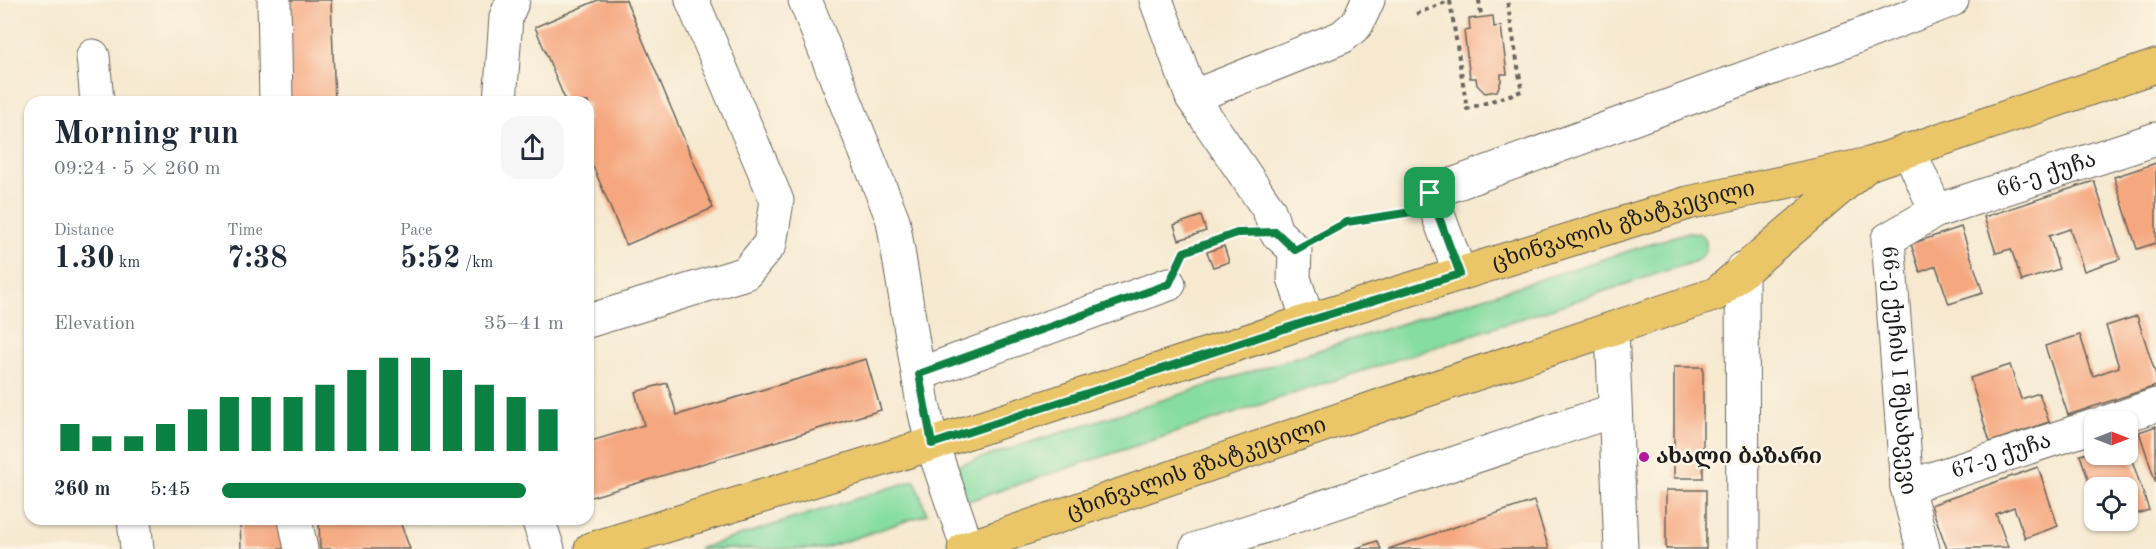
<!DOCTYPE html>
<meta charset="utf-8">
<style>
:root{--surface:#fff;--page:#f6f6f7;--text:#1f2937;--muted:#747a83;--accent:#0b8043}
body{margin:0;font-family:"Old Standard TT","Noto Serif Georgian",serif;background:var(--page);color:var(--text);height:100vh;display:flex;flex-direction:column;font-size:22px;white-space:nowrap}
*{box-sizing:border-box;margin:0}
p{font-size:20px;color:var(--muted)}
.icon{flex:none;width:33px;height:33px;fill:none;stroke:currentColor;stroke-width:2;stroke-linecap:round;stroke-linejoin:round}
.map{position:relative;flex:1;overflow:hidden}
.details{position:absolute;left:24px;top:96px;width:570px;height:429px;display:flex;flex-direction:column;background:var(--surface);border-radius:18px;box-shadow:0 2px 4px #0004}
.details>*{flex:none}
.needle{width:39px;rotate:90deg}
.tools{position:absolute;left:2084px;top:411px;display:grid;gap:12px}
.tools a{display:grid;place-items:center;width:54px;height:54px;border-radius:12px;background:var(--surface);box-shadow:0 2px 4px #0004;font-size:30px}
.pin{position:absolute;display:grid;place-items:center;width:51px;height:51px;color:#fff;margin:-26px;border-radius:12px;box-shadow:0 3px 9px #0006}
.round{display:grid;place-items:center;flex:none;width:63px;height:63px;border-radius:18px;background:var(--page)}
.head{display:flex;align-items:center;justify-content:space-between;height:102px;padding:0 30px}
h1{font-size:33px;font-weight:700;line-height:45px}
.stats{display:grid;grid-template-columns:repeat(3,1fr);gap:9px;height:102px;padding:6px 30px}
.stats div{display:grid;align-content:center}
.stats b{font-size:30px;font-weight:700}
.stats small{font-size:16px;font-weight:400}
.stats p{font-size:16px}
.chart{height:168px;padding:12px 30px}
.chart p{display:flex;justify-content:space-between}
.chart svg{width:100%;height:108px;margin-top:6px;stroke:var(--accent);stroke-width:6}
ul{padding:0 30px;list-style:none;font-size:20px}
li{display:grid;grid-template-columns:96px 72px 1fr;align-items:center;height:45px}
li i{height:15px;border-radius:8px;background:var(--accent)}
.map>svg:first-child{display:block}
.green{fill:#86dda1;stroke:#517c5e;stroke-width:1.5}
.building{fill:#f5a77f}
.lines{fill:none;stroke-linecap:round;stroke-linejoin:round}
.minor-casing{stroke:#68645b;stroke-width:35}
.major-casing{stroke:#68645b;stroke-width:35}
.path{stroke:#68645b;stroke-width:4;stroke-dasharray:4.5 4.5;stroke-linecap:butt}
.minor{stroke:#fff;stroke-width:33}
.major{stroke:#ebc669;stroke-width:33}
.route-casing{stroke:#fff;stroke-width:12}
.route{stroke:#0b8043;stroke-width:8}
.poi-dot{fill:#b5179e;stroke:#fcf5e5;stroke-width:2}
.labels{text-anchor:middle;dominant-baseline:central;stroke-width:5;stroke-linejoin:round;paint-order:stroke}
.street-label{font-size:22px;fill:#1c1c1c;stroke:#fcf5e5}
.poi-label{font-size:22px;font-weight:bold;fill:#1c1c1c;stroke:#fcf5e5;text-anchor:start}
</style>
<div class="map">
<svg width="2156" height="549" viewBox="0 0 2156 549">
<rect width="100%" height="100%" fill="#fcf5e5"/>
<filter id="ink" filterUnits="userSpaceOnUse"><feTurbulence type="fractalNoise" baseFrequency=".0167" numOctaves="2"/><feDisplacementMap in="SourceGraphic" scale="12" xChannelSelector="R" yChannelSelector="G"/><feConvolveMatrix kernelMatrix="1 2 1 2 8 2 1 2 1" color-interpolation-filters="sRGB"/></filter>
<filter id="wash" filterUnits="userSpaceOnUse"><feTurbulence type="fractalNoise" baseFrequency=".008" numOctaves="4" result="noise"/><feDisplacementMap in="SourceGraphic" scale="24" xChannelSelector="R" yChannelSelector="G"/><feGaussianBlur stdDeviation="1.35" result="paint"/><feColorMatrix in="noise" values="0 0 0 0 0 0 0 0 0 0 0 0 0 0 0 0 0 1.4 0 .05"/><feComposite in="paint" operator="in"/></filter>
<g filter="url(#wash)">
<rect width="100%" height="100%" fill="#f6e9d0"/>
<g class="green">
<path d="M1688 232 1698 233 1705 238C1708 249 1705 254 1696 261L968 501 956 466Z"/>
<polygon points="915,480 927,514 822,549 698,549"/>
</g>
<g id="blocks">
<g class="building">
<polygon points="285,0 331,0 335,102 289,102"/>
<polygon points="598,0 626,0 713,208 626,245 588,154 588,102 566,102 535,27"/>
<polygon points="1493,16 1494,27 1501,26 1507,74 1501,74 1501,81 1497,91 1485,93 1477,85 1476,78 1470,78 1464,31 1470,30 1469,19"/>
<polygon points="2156,163 2156,243 2137,249 2114,177"/>
<polygon points="2094,181 2120,259 2084,271 2070,229 2049,236 2059,269 2022,281 2011,249 1996,253 1984,217"/>
<polygon points="1201,216 1206,231 1179,240 1174,225"/>
<polygon points="1961,227 1983,293 1949,304 1936,266 1920,272 1911,244"/>
<polygon points="1224,246 1229,262 1213,267 1207,252"/>
<polygon points="2137,316 2156,375 2156,386 2068,415 2045,346 2080,335 2093,376 2119,367 2106,326"/>
<polygon points="866,359 881,410 588,498 588,442 644,425 635,392 667,383 677,415"/>
<polygon points="2010,365 2021,399 2039,393 2049,422 1990,442 1970,378"/>
<rect x="1674" y="367" width="29" height="111"/>
<polygon points="2156,426 2156,483 2139,432"/>
<polygon points="2127,446 2149,510 2127,517 2127,488 2094,488 2094,497 2080,455 2094,451 2094,454 2127,454"/>
<polygon points="2038,467 2058,526 2025,538 2014,507 1996,514 2008,547 1947,549 1931,505"/>
<rect x="1666" y="490" width="40" height="59"/>
<polygon points="1534,501 1549,549 1388,549"/>
<polygon points="240,519 281,519 285,549 241,549"/>
<polygon points="319,519 399,519 410,549 320,549"/>
<polygon points="2101,520 2116,520 2116,521 2103,525"/>
<polygon points="1377,541 1381,549 1354,549"/>
</g>
</g>
</g>
<g filter="url(#ink)">
<use href="#blocks" fill-opacity="0" stroke="#68645b" stroke-width="1.5"/>
<g class="lines">
<defs>
<g id="minor">
<polyline points="274,0 276,102"/>
<polyline points="805,0 893,220 923,404 932,444 968,549"/>
<polyline points="1156,0 1192,97 1269,210 1276,232 1295,250 1294,278 1308,321"/>
<polyline points="93,56 97,102"/>
<polyline points="1192,97 1342,37 1357,24 1368,0"/>
<polyline points="500,102 506,17 513,0"/>
<path id="s1" d="M1909 150 1936 211 1888 239 1907 487 1923 549"/>
<path id="s2" d="M1936 211 2156 139"/>
<polyline points="1742,269 1743,549"/>
<polyline points="1460,274 1430,193 1835,45 1952,0"/>
<polyline points="588,321 746,273 770,244 777,201 692,0"/>
<polyline points="1612,329 1621,549"/>
<polyline points="919,374 1169,284"/>
<polyline points="2107,422 2156,405"/>
<path id="s3" d="M1907 487 2094 426"/>
<polyline points="134,519 137,549"/>
<polyline points="295,519 301,549"/>
<polyline points="538,519 548,549"/>
<polyline points="1196,549 1615,410"/>
</g>
<g id="major">
<path id="s4" d="M591 549 932 444 1308 321 1688 203 1869 164 2156 66"/>
<path id="s5" d="M964 549 1388 403 1716 294 1865 167"/>
</g>
</defs>
<use href="#minor" class="minor-casing"/>
<use href="#major" class="major-casing"/>
<g class="path">
<polyline points="1479,0 1481,15"/>
<polyline points="1450,1 1467,109 1522,91 1507,0"/>
<polyline points="1416,14 1451,0"/>
<polyline points="1322,235 1347,222 1404,213"/>
<polyline points="1183,255 1184,252 1237,233 1243,233"/>
</g>
<use href="#minor" class="minor"/>
<use href="#major" class="major"/>
</g>
</g>
<g class="lines" filter="url(#ink)">
<defs>
<polygon id="route" points="1430,193 1460,274 1308,321 932,444 919,374 1169,284 1184,252 1237,233 1276,232 1295,250 1347,222 1412,212"/>
</defs>
<use href="#route" class="route-casing"/>
<use href="#route" class="route"/>
</g>
<circle class="poi-dot" cx="1644" cy="457" r="6"/>
<g class="labels">
<g class="street-label">
<text stroke="none"><textPath href="#s2" startOffset="116">66-ე ქუჩა</textPath></text>
<text stroke="none"><textPath href="#s4" startOffset="1082">ცხინვალის გზატკეცილი</textPath></text>
<text stroke="none"><textPath href="#s1" startOffset="254">66-ე ქუჩის I შესახვევი</textPath></text>
<text stroke="none"><textPath href="#s3" startOffset="99">67-ე ქუჩა</textPath></text>
<text stroke="none"><textPath href="#s5" startOffset="246">ცხინვალის გზატკეცილი</textPath></text>
</g>
<g class="poi-label">
<text x="1656" y="457">ახალი ბაზარი</text>
</g>
</g>
</svg>
<div class="tools">
<a><svg class="needle" viewBox="-14 -14 28 28"><path d="M0-13l5 13h-10z" fill="#e53935"/><path d="M0 13l5-13h-10z" fill="#747a83"/></svg></a>
<a><svg class="icon" aria-label="locate" viewBox="0 0 24 24"><circle cx="12" cy="12" r="6"/><path d="M12 2v4M12 18v4M2 12h4M18 12h4"/></svg></a>
</div>
<div class="pin" style="left:1430px;top:193px;background:#1e9e55"><svg class="icon" aria-label="arrive" viewBox="0 0 24 24"><path d="M6 21V4h12l-3 4 3 4H6"/></svg></div>
<section class="details">
<div class="head"><div><h1>Morning run</h1><p>09:24 · 5 × 260 m</p></div><a class="round"><svg class="icon" aria-label="share" viewBox="0 0 24 24"><path d="M12 15V3M7 8l5-5 5 5M5 13v7h14v-7"/></svg></a></div>
<div class="stats">
<div><p>Distance</p><b>1.30<small> km</small></b></div>
<div><p>Time</p><b>7:38</b></div>
<div><p>Pace</p><b>5:52<small> /km</small></b></div>
</div>
<div class="chart"><p><span>Elevation</span>35–41 m</p>
<svg viewBox="0 0 160 44" preserveAspectRatio="none"><path d="M5 44V33M15 44V38M25 44V38M35 44V33M45 44V27M55 44V22M65 44V22M75 44V22M85 44V17M95 44V11M105 44V6M115 44V6M125 44V11M135 44V17M145 44V22M155 44V27"/></svg>
</div>
<ul>
<li><b>260 m</b>5:45<i style="width:89%"></i></li>
</ul>
</section>
</div>
